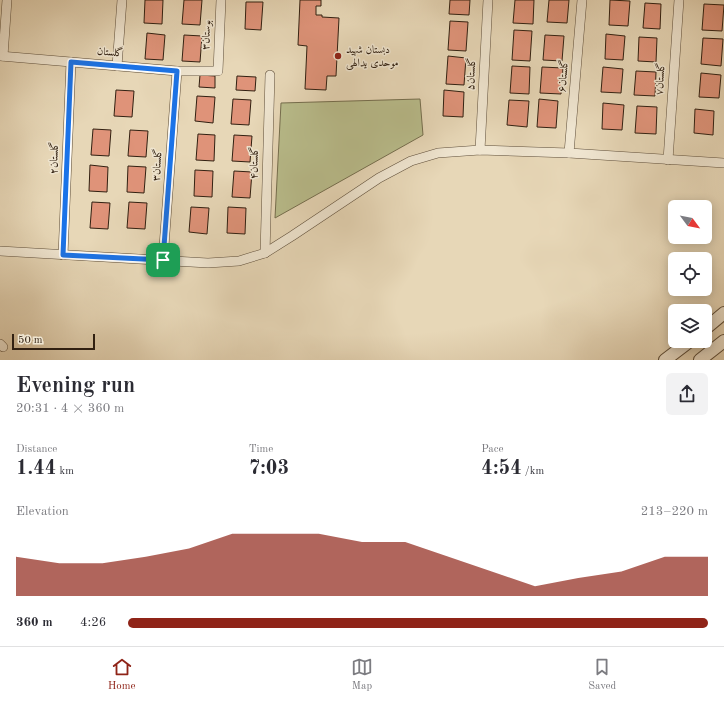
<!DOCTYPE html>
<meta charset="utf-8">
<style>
:root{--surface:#fff;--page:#f2f2f3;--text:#2b2b33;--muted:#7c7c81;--line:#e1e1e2;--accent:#8f2418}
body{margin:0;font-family:"Old Standard TT",Amiri,serif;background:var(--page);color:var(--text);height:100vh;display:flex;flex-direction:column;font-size:15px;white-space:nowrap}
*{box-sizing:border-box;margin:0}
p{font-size:13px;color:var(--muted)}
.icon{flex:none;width:22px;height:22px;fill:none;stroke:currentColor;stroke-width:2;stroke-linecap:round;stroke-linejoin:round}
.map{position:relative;height:360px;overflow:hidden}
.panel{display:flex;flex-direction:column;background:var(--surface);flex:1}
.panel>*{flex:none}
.needle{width:26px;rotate:122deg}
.buttons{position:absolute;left:668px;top:200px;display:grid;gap:8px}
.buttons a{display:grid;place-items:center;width:44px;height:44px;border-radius:6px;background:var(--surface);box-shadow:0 2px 10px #0003;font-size:20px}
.scale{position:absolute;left:12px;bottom:10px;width:83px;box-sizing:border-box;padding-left:4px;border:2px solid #312011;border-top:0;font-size:11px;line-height:14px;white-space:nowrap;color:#312011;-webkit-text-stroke:3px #efe5d0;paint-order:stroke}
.pin{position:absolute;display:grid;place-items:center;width:34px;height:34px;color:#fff;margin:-17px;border-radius:8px;box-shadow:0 2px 6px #0006}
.round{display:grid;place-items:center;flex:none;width:42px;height:42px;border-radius:6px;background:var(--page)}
.headline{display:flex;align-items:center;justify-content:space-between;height:68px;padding:0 16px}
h1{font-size:22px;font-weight:600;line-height:30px}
.metrics{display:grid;grid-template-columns:repeat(3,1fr);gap:6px;height:68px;padding:4px 16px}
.metrics div{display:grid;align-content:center}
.metrics b{font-size:20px;font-weight:600}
.metrics small{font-size:11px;font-weight:400}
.metrics p{font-size:11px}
.chart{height:112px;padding:8px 16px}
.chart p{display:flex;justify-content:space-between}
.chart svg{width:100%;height:72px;margin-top:4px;fill:var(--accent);opacity:.7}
ul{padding:0 16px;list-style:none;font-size:13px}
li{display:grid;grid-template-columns:64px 48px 1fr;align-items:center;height:30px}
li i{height:10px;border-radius:5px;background:var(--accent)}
.tabs{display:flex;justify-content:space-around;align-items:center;height:56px;border-top:1px solid var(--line);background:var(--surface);font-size:11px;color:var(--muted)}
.tabs a{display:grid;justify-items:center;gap:2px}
.tabs .current{color:var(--accent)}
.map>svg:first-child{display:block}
.green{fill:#b9bd8c;stroke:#756e4e}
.building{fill:#df9379;stroke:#312011}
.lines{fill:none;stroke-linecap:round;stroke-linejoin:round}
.minor-casing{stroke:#5e4e3a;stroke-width:10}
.tertiary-casing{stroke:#5e4e3a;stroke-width:14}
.minor{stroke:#efe5d0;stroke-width:9}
.tertiary{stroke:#efe5d0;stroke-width:12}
.route-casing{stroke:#fff;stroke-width:8}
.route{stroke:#1a73e8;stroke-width:5}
.poi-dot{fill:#8f2418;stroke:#efe5d0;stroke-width:1.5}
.labels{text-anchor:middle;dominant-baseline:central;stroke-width:3;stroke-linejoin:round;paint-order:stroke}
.street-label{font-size:11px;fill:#312011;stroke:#efe5d0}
.poi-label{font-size:11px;fill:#312011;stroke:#efe5d0;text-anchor:start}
</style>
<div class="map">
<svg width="724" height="360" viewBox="0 0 724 360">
<rect width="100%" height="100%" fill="#e7d7b7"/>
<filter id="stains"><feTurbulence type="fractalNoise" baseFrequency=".005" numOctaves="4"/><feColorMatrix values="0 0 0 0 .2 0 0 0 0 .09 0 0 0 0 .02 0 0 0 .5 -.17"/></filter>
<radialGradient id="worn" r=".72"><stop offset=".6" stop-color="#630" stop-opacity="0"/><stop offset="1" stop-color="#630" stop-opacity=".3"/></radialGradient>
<polygon class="green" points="420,99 423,135 275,218 281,103"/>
<g class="building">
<polygon points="145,0 163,0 162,24 144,23"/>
<polygon points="184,0 202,0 200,25 182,24"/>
<polygon points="300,0 321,0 321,6 316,6 316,15 322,15 322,17 339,18 336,76 327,76 326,90 305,89 307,46 298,45"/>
<polygon points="450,0 470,0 469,15 449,14"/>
<polygon points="515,0 534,0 533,24 513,23"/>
<polygon points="549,0 569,0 567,23 547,22"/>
<polygon points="610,0 630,1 628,26 609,25"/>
<polygon points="246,2 263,2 261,30 245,29"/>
<polygon points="645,3 661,4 660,29 643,28"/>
<polygon points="704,4 724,5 722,31 702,30"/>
<polygon points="450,21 468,22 466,51 448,50"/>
<polygon points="514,30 532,31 530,61 512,60"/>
<polygon points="147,33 165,35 163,60 145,59"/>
<polygon points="606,34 625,36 623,60 605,59"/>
<polygon points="184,35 202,36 200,62 182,61"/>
<polygon points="545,35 564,36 562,61 543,60"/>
<polygon points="639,37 657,38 656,62 638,61"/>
<polygon points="703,38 723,39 721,66 701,64"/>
<polygon points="448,56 466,58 464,85 446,84"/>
<polygon points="512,66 530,67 529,94 510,93"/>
<polygon points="542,67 563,68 561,94 540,93"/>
<polygon points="603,67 623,69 621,93 601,92"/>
<polygon points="636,71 656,72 655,96 634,95"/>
<polygon points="701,73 721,75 719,98 699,97"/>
<polygon points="200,75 215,76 215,88 199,87"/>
<polygon points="237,76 256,77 255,91 236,90"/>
<polygon points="116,90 134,91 132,117 114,116"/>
<polygon points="444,90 464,92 463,117 443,116"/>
<polygon points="197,96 215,97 213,123 195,121"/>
<polygon points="233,99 251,100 249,125 231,124"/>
<polygon points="539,99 558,101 556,128 537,127"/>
<polygon points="509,100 529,101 527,127 507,125"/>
<polygon points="603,103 624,105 622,130 602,129"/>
<polygon points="637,106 657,107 656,134 635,133"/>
<polygon points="695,109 714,111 713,135 694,133"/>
<polygon points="93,129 111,130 109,156 91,155"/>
<polygon points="130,130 148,131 146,157 128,156"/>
<polygon points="198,134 215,135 214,161 196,160"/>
<polygon points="234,135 252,136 250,162 232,161"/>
<polygon points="90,165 108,167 107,192 89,191"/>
<polygon points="128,166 146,167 144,193 127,192"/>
<polygon points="195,170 213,171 212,197 194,196"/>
<polygon points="234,171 252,172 250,198 232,197"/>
<polygon points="92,202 110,203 108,229 90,228"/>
<polygon points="129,202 147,203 145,229 127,228"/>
<polygon points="191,207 209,208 207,234 189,232"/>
<polygon points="228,207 246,208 245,234 227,233"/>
</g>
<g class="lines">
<defs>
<g id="minor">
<polyline points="0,56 177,71 218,71 221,0"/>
<polyline points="3,56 7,0"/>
<polyline points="117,66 122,0"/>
<polyline points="480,150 488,0"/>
<polyline points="569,153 582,0"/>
<polyline points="668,160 679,0"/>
<polyline points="0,251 208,263 239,261 265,253 292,236 379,178 411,161 438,153 480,150 569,153 724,163"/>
<polyline points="265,253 270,75"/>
<polyline points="63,255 71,62"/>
<polyline points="163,260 177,71"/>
<polyline points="0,344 3,347"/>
</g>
<g id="tertiary">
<polyline points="705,329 724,313"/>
<polyline points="665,360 690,341"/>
<polyline points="700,360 724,341"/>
</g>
</defs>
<use href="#minor" class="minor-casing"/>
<use href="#tertiary" class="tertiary-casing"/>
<use href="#minor" class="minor"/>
<use href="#tertiary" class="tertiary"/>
</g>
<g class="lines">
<defs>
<polygon id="route" points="71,62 177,71 163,260 63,255"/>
</defs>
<use href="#route" class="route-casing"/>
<use href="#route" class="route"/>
</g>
<circle class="poi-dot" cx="338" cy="56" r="4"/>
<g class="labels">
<g class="street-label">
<text transform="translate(207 35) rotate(-87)">بوستان۳</text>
<text transform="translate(110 53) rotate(5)">گلستان</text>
<text transform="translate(472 74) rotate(-87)">گلستان۵</text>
<text transform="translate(564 76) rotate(-85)">گلستان۶</text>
<text transform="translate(661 79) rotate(-86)">گلستان۷</text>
<text transform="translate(55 158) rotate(-88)">گلستان۲</text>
<text transform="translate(255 163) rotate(-88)">گلستان۴</text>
<text transform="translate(158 165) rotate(-86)">گلستان۳</text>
</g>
<g class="poi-label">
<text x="346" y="50">دبستان شهید<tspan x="346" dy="13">موحدی یدالهی</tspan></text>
</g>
</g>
<rect width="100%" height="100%" filter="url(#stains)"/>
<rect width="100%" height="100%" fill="url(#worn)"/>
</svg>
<div class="buttons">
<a><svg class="needle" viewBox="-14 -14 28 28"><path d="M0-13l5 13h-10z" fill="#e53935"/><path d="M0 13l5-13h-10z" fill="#7c7c81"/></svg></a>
<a><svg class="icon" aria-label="locate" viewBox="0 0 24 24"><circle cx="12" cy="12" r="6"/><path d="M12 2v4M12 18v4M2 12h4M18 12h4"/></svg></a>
<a><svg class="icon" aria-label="layers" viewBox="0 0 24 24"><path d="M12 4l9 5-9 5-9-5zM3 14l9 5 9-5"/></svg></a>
</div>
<div class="scale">50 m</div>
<div class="pin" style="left:163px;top:260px;background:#1e9e55"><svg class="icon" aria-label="arrive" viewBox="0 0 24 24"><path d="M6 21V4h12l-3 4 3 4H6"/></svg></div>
</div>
<section class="panel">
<div class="headline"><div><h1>Evening run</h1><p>20:31 · 4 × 360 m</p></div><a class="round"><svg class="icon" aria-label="share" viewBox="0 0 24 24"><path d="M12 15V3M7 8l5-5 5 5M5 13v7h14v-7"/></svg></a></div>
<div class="metrics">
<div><p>Distance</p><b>1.44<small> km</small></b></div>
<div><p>Time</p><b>7:03</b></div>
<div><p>Pace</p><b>4:54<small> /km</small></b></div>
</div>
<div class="chart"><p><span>Elevation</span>213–220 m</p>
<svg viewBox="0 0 160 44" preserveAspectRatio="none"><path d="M0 44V20L10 24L20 24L30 20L40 15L50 6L60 6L70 6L80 11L90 11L100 20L110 29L120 38L130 33L140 29L150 20L160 20V44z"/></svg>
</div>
<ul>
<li><b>360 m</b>4:26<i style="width:100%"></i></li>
</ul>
</section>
<nav class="tabs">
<a class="current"><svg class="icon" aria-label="home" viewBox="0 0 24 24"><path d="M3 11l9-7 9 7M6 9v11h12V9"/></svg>Home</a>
<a><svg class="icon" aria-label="map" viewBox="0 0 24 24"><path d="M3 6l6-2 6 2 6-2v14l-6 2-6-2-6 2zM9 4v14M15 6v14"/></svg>Map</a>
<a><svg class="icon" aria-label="saved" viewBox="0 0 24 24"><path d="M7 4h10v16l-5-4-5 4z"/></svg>Saved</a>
</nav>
